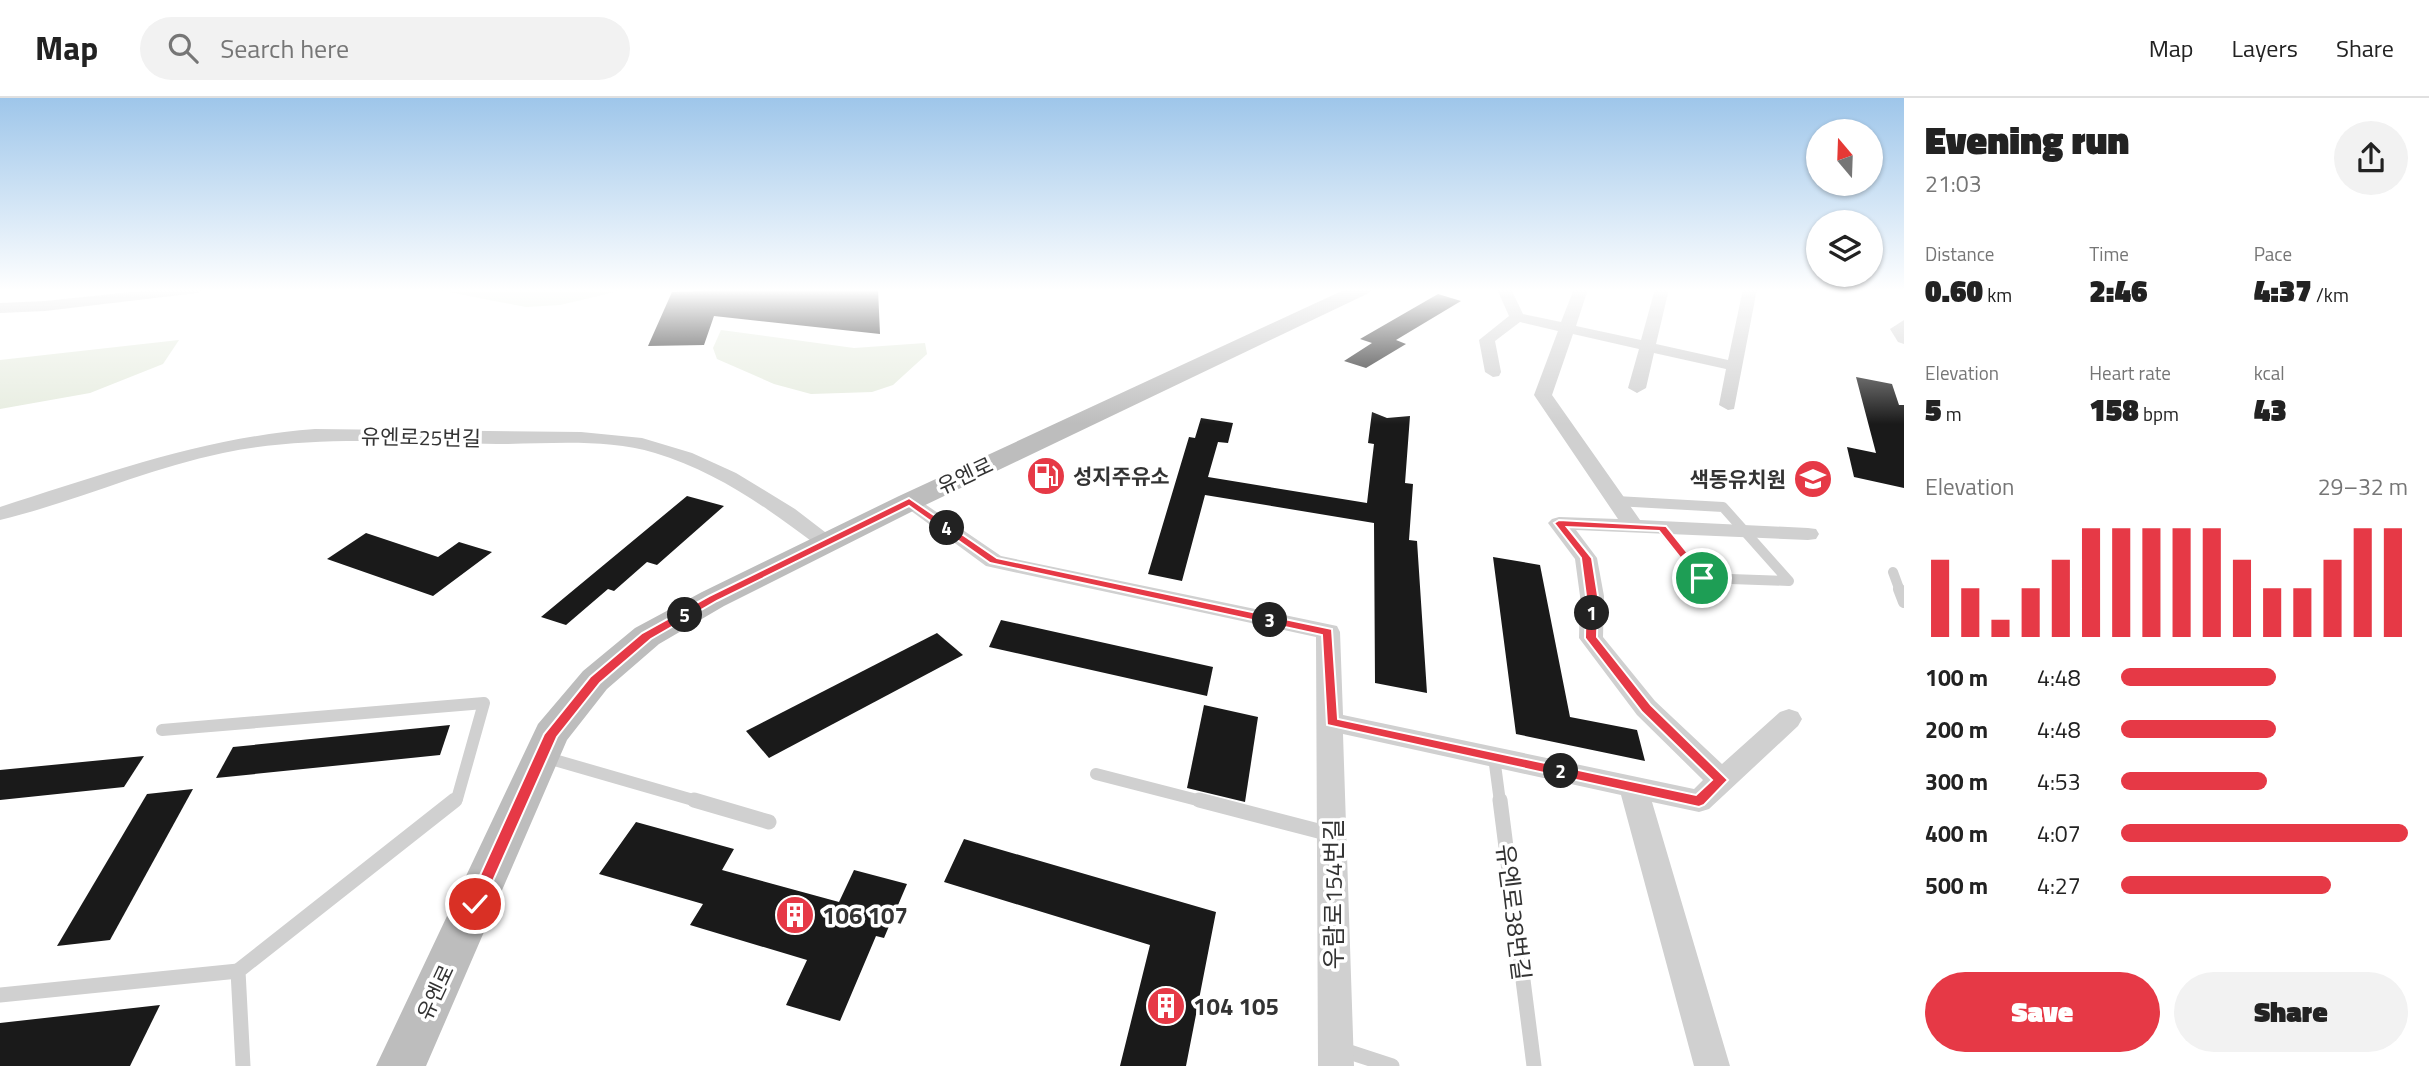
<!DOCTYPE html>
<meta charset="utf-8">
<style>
:root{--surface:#fff;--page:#f2f2f2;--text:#222;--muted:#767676;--line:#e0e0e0;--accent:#e63946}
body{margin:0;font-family:"Titillium Web","Noto Sans KR",sans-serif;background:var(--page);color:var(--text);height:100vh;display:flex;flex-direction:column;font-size:26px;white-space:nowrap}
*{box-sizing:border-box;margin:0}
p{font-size:23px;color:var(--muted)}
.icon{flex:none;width:38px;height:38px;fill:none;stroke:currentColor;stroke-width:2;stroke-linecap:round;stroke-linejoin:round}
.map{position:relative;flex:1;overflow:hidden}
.drawer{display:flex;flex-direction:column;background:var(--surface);width:525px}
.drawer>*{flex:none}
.needle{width:46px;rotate:341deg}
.tools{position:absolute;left:1806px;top:21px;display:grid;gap:14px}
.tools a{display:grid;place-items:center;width:77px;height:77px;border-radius:50%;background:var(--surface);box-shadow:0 2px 5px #0004;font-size:35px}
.pin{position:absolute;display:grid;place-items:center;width:60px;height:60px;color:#fff;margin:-30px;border:4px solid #fff;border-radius:50%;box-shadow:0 2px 7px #0007}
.km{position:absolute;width:35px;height:35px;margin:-18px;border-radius:50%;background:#222;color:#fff;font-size:19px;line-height:35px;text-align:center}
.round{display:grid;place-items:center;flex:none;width:74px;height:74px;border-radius:37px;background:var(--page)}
.head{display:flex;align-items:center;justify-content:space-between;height:119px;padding:0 21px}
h1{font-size:38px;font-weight:800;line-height:52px}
.metrics{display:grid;grid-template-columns:repeat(3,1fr);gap:10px;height:119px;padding:7px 21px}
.metrics div{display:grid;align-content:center}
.metrics b{font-size:30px;font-weight:800}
.metrics small{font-size:19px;font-weight:400}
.metrics p{font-size:19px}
.chart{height:196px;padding:14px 21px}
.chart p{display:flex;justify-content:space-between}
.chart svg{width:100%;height:126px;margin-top:7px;stroke:var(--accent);stroke-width:6}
.cta{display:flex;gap:14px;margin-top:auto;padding:14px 21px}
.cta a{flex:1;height:80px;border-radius:42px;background:var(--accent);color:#fff;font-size:28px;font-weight:800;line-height:80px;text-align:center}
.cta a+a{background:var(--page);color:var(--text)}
ul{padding:0 21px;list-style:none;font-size:23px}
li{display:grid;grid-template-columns:112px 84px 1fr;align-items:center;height:52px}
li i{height:18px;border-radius:9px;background:var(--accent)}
header{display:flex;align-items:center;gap:42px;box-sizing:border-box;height:98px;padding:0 35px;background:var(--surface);border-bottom:2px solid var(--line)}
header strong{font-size:33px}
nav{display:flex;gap:38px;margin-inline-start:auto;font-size:24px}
.search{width:490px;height:63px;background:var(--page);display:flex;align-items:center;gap:18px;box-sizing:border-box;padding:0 24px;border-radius:38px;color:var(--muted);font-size:26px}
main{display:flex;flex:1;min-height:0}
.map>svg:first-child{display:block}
.green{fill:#e6ecdf}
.building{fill:#1a1a1a}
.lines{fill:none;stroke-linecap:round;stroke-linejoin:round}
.service-far2{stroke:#d0d0d0;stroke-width:10}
.service-far1{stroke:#d0d0d0;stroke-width:12}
.service{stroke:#d0d0d0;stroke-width:15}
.minor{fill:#d0d0d0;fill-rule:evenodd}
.secondary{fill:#bdbdbd;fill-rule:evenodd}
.route{fill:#e63946;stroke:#fff;stroke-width:2}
.labels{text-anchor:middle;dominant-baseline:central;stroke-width:7;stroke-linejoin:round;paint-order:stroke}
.street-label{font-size:21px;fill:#333;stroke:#fff}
.poi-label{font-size:21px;font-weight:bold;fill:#333;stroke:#fff;text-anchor:start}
.near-street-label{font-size:24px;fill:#333;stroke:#fff}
.near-poi-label{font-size:24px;font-weight:bold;fill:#333;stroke:#fff;text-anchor:start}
</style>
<header>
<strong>Map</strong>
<div class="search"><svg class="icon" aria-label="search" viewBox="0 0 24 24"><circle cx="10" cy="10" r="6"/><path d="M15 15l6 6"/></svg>Search here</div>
<nav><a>Map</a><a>Layers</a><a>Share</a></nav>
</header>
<main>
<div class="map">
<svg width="1904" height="968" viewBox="0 0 1904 968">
<rect width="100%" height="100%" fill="#fff"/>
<g class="green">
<polygon points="433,191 628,191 560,207 526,209"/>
<polygon points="721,232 854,250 925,245 927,256 893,287 872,294 811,296 774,286 717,261 713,250"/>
<polygon points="179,242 163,266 90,295 0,311 0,262"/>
</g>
<g class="building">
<polygon points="757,191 878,191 880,236 714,218 704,247 648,248 672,194"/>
<polygon points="1438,196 1461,203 1396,242 1406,246 1366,270 1344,263 1372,245 1360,241"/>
<polygon points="1856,279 1892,286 1899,307 1904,307 1904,390 1854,379 1847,349 1876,355"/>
<polygon points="1372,314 1387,320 1410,318 1405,385 1413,386 1409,442 1417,443 1427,595 1375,585 1374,425 1205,397 1182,483 1148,476 1189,339 1195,340 1201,320 1233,325 1228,345 1218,344 1208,379 1367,405 1374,346 1368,345"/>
<polygon points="687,398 724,408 657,467 647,464 614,493 608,491 566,527 541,519"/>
<polygon points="366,435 438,459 459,444 492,454 433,498 327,461"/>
<polygon points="1493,459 1540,467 1570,619 1637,632 1645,663 1516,636"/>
<polygon points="1001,522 1213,569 1207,598 989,549"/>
<polygon points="937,535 963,557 769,660 746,633"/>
<polygon points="1204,607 1258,619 1245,704 1187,690"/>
<polygon points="450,627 440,657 216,680 233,649"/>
<polygon points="144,658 124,689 0,702 0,672"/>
<polygon points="193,691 110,842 57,848 147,696"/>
<polygon points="636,724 734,751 722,772 839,804 854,772 907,786 884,840 876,838 840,923 786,907 807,862 690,827 703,806 599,776"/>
<polygon points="964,741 1216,814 1186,968 1120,968 1150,847 944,784"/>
<polygon points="160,907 130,968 0,968 0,925"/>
</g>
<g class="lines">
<g class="service-far2">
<polyline points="1616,403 1723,409 1789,483 1702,480 1662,430"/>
<polyline points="1893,474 1900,493"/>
</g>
<g class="service-far1">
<polyline points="1899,491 1904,504"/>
<polyline points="162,632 484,605 457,701 453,704"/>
<polyline points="544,659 700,704"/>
<polyline points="1494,659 1500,704"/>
<polyline points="1096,676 1205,704"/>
</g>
<g class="service">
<polyline points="694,702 769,724"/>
<polyline points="1199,702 1330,736"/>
<polyline points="1500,702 1534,968"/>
<polyline points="0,897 238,873"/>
<polyline points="1340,951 1392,968"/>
<polyline points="243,968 238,873 455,702"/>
</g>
<g class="minor">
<polygon points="160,191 204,191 197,195 45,213 0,215 0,205 45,203"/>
<polygon points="1497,191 1511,191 1523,216 1561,224 1574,191 1588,191 1576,228 1641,242 1655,191 1669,191 1656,246 1728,262 1743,191 1757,191 1734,311 1728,312 1719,307 1726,271 1654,255 1646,290 1637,295 1628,290 1639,251 1573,236 1552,297 1640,422 1808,430 1816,431 1819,436 1816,441 1808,442 1576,432 1597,460 1604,498 1603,539 1655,603 1722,666 1780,614 1789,611 1798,614 1802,621 1798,628 1709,711 1699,714 1652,704 1730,968 1694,968 1621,697 1343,636 1354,968 1318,968 1316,539 986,468 899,404 902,400 916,400 1001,458 1337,528 1340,534 1343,617 1694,691 1703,682 1637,617 1579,540 1580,498 1575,461 1548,425 1552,421 1559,419 1618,421 1534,297 1558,233 1520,224 1495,243 1501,274 1499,278 1493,279 1485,274 1479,242 1509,218"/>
<polygon points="1904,222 1904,246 1898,244 1890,231"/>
<path d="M315 331 581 334 642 340 692 355 736 375 795 411 838 444 835 449H819C769 411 716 373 655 355 604 340 549 346 497 346 405 345 314 336 223 355 146 371 75 404 0 422V409C104 376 206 339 315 331Z"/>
</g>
<polygon class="secondary" points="1346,191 1372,191 1369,195 919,410 724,508 659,546 607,591 567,642 426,968 376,968 538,626 583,573 635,530 702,494 899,398"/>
</g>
<linearGradient id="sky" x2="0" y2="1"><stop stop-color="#9ec6ea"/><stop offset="0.59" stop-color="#fff"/><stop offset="1" stop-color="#fff" stop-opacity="0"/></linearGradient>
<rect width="1904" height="326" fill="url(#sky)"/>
<polygon class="route" points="909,400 997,460 1332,531 1338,621 1696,697 1712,682 1642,614 1585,540 1586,498 1581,460 1554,425 1559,422 1666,428 1706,478 1706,482 1698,482 1659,433 1567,429 1592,460 1598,498 1597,539 1651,607 1728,682 1704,707 1699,709 1327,627 1322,537 990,465 909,408 717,503 651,541 600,585 557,639 481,810 469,810 467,806 544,636 590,579 642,535 709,498"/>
<defs>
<symbol id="fuel-disc" viewBox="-11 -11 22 22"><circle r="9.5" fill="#e63946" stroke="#fff"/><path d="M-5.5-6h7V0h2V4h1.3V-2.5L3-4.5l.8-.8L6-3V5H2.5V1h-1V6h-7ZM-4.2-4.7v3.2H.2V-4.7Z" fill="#fff"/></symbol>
<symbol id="school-disc" viewBox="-11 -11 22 22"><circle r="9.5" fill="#e63946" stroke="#fff"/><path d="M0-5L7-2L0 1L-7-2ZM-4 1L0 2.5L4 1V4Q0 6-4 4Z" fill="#fff"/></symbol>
<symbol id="building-disc" viewBox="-11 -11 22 22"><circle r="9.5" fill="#e63946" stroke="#fff"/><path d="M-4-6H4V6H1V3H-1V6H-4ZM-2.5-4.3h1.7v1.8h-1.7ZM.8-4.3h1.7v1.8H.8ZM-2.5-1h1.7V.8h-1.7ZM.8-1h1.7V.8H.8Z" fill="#fff"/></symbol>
</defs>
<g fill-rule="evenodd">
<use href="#fuel-disc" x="1024" y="356" width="44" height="44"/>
<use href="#school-disc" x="1791" y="359" width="44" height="44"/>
<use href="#building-disc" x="773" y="795" width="44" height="44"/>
<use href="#building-disc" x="1144" y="886" width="44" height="44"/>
</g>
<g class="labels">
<g class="street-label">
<text transform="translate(421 339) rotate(1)">유엔로25번길</text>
<text transform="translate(965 377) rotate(-25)">유엔로</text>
<text transform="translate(435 894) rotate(-65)">유엔로</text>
</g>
<g class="poi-label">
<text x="1073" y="378">성지주유소</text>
<text x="1786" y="381" text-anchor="end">색동유치원</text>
</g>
<g class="near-street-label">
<text transform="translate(1333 796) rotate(-90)">우람로154번길</text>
<text transform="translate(1514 814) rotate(83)">유엔로38번길</text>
</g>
<g class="near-poi-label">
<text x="822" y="817">106 107</text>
<text x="1193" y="908">104 105</text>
</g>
</g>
</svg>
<div class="tools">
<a><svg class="needle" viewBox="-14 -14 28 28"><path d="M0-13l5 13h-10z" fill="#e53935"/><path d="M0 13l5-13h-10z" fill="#767676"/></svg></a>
<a><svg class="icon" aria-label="layers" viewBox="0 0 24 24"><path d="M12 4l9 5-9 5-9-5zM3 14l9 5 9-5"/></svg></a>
</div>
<div class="pin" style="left:1702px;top:480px;background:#1e9e55"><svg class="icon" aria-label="arrive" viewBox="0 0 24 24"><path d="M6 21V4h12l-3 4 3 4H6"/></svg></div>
<div class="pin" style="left:475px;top:806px;background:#d93025"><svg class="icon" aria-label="check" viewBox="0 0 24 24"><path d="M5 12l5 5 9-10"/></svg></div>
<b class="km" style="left:1592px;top:515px">1</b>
<b class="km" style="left:1561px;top:673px">2</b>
<b class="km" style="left:1270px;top:522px">3</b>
<b class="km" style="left:947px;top:430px">4</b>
<b class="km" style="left:685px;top:517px">5</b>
</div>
<section class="drawer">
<div class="head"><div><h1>Evening run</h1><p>21:03</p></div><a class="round"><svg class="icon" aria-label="share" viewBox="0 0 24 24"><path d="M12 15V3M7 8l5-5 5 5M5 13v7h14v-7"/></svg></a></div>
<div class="metrics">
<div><p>Distance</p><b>0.60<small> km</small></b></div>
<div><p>Time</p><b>2:46</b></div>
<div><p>Pace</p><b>4:37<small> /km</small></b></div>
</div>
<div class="metrics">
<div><p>Elevation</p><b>5<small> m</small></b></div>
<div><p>Heart rate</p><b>158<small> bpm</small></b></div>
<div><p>kcal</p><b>43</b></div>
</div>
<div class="chart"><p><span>Elevation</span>29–32 m</p>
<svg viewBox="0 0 160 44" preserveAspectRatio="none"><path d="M5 44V17M15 44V27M25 44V38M35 44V27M45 44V17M55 44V6M65 44V6M75 44V6M85 44V6M95 44V6M105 44V17M115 44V27M125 44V27M135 44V17M145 44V6M155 44V6"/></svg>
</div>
<ul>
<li><b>100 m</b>4:48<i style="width:54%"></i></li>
<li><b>200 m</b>4:48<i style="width:54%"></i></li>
<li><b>300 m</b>4:53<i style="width:51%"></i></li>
<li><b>400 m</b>4:07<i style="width:100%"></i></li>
<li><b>500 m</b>4:27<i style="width:73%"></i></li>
</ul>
<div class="cta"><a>Save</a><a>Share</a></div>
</section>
</main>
